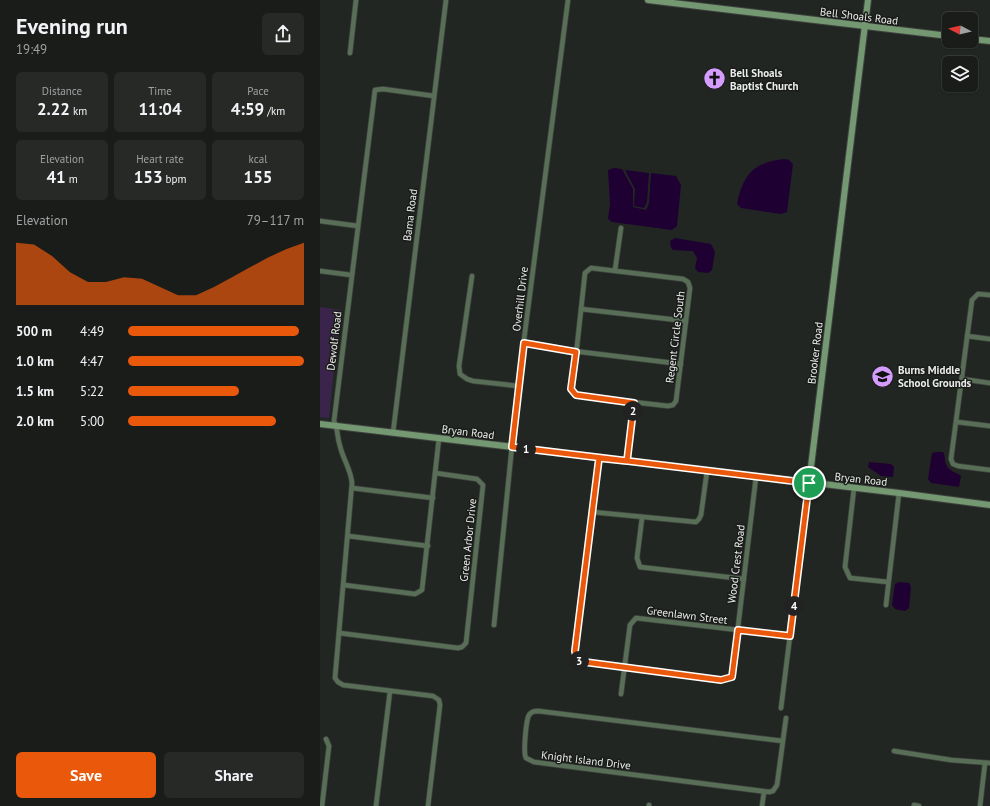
<!DOCTYPE html>
<meta charset="utf-8">
<style>
:root{--surface:#1a1c1a;--page:#272927;--text:#f1f3f6;--muted:#9fa1a2;--line:#383a39;--accent:#ea580c}
body{margin:0;font-family:"PT Sans",sans-serif;background:var(--page);color:var(--text);height:100vh;display:flex;flex-direction:column;font-size:15px;white-space:nowrap}
*{box-sizing:border-box;margin:0}
p{font-size:13px;color:var(--muted)}
.icon{flex:none;width:22px;height:22px;fill:none;stroke:currentColor;stroke-width:2;stroke-linecap:round;stroke-linejoin:round}
.map{position:relative;flex:1;overflow:hidden}
.drawer{display:flex;flex-direction:column;background:var(--surface);width:320px}
.drawer>*{flex:none}
.needle{width:26px;rotate:277deg}
.fabs{position:absolute;left:622px;top:12px;display:grid;gap:8px}
.fabs a{display:grid;place-items:center;width:36px;height:36px;border-radius:6px;background:var(--surface);box-shadow:0 1px 3px #0004,0 0 0 1px var(--line);font-size:20px}
.pin{position:absolute;display:grid;place-items:center;width:34px;height:34px;color:#fff;margin:-17px;border:2px solid #fff;border-radius:50%;box-shadow:0 1px 4px #0007}
.km{position:absolute;width:20px;height:20px;margin:-10px;border-radius:50%;background:#222;color:#fff;font-size:11px;line-height:20px;text-align:center}
.round{display:grid;place-items:center;flex:none;width:42px;height:42px;border-radius:6px;background:var(--page)}
.head{display:flex;align-items:center;justify-content:space-between;height:68px;padding:0 16px}
h1{font-size:22px;font-weight:700;line-height:30px}
.figures{display:grid;grid-template-columns:repeat(3,1fr);gap:6px;height:68px;padding:4px 16px}
.figures div{display:grid;align-content:center;border-radius:6px;background:var(--page);text-align:center}
.figures b{font-size:17px;font-weight:700}
.figures small{font-size:11px;font-weight:400}
.figures p{font-size:11px}
.chart{height:112px;padding:8px 16px}
.chart p{display:flex;justify-content:space-between}
.chart svg{width:100%;height:72px;margin-top:4px;fill:var(--accent);opacity:.7}
.button{display:flex;gap:8px;margin-top:auto;padding:8px 16px}
.button a{flex:1;height:46px;border-radius:6px;background:var(--accent);color:#fff;font-size:16px;font-weight:700;line-height:46px;text-align:center}
.button a+a{background:var(--page);color:var(--text)}
ul{padding:0 16px;list-style:none;font-size:13px}
li{display:grid;grid-template-columns:64px 48px 1fr;align-items:center;height:30px}
li i{height:10px;border-radius:5px;background:var(--accent)}
main{display:flex;flex:1;min-height:0}
.map>svg:first-child{display:block}
.green{fill:#3b244b}
.water{fill:#1f0032}
.lines{fill:none;stroke-linecap:round;stroke-linejoin:round}
.street-casing{stroke:#3e423e;stroke-width:6}
.secondary-casing{stroke:#3e423e;stroke-width:8}
.street{stroke:#586e56;stroke-width:4.5}
.secondary{stroke:#749871;stroke-width:6}
.route-casing{stroke:#fff;stroke-width:8}
.route{stroke:#ea580c;stroke-width:5}
.labels{text-anchor:middle;dominant-baseline:central;stroke-width:3;stroke-linejoin:round;paint-order:stroke}
.street-label{font-size:11px;fill:#ebedeb;stroke:#191c19}
.poi-label{font-size:11px;font-weight:bold;fill:#ebedeb;stroke:#191c19;text-anchor:start}
</style>
<main>
<section class="drawer">
<div class="head"><div><h1>Evening run</h1><p>19:49</p></div><a class="round"><svg class="icon" aria-label="share" viewBox="0 0 24 24"><path d="M12 15V3M7 8l5-5 5 5M5 13v7h14v-7"/></svg></a></div>
<div class="figures">
<div><p>Distance</p><b>2.22<small> km</small></b></div>
<div><p>Time</p><b>11:04</b></div>
<div><p>Pace</p><b>4:59<small> /km</small></b></div>
</div>
<div class="figures">
<div><p>Elevation</p><b>41<small> m</small></b></div>
<div><p>Heart rate</p><b>153<small> bpm</small></b></div>
<div><p>kcal</p><b>155</b></div>
</div>
<div class="chart"><p><span>Elevation</span>79–117 m</p>
<svg viewBox="0 0 160 44" preserveAspectRatio="none"><path d="M0 44V6L10 7L20 14L30 24L40 30L50 30L60 27L70 28L80 33L90 38L100 38L110 33L120 27L130 21L140 15L150 10L160 6V44z"/></svg>
</div>
<ul>
<li><b>500 m</b>4:49<i style="width:97%"></i></li>
<li><b>1.0 km</b>4:47<i style="width:100%"></i></li>
<li><b>1.5 km</b>5:22<i style="width:63%"></i></li>
<li><b>2.0 km</b>5:00<i style="width:84%"></i></li>
</ul>
<div class="button"><a>Save</a><a>Share</a></div>
</section>
<div class="map">
<svg width="670" height="806" viewBox="0 0 670 806">
<rect width="100%" height="100%" fill="#222622"/>
<polygon class="green" points="0,307 20,310 9,418 0,417"/>
<g class="water">
<path d="M465 159 469 160 473 164 467 212 461 214 421 208 417 204C423 174 434 162 465 159Z"/>
<polygon points="294,168 302,169 313,189 313,207 326,210 329,203 331,173 356,176 361,185 357,226 352,230 292,222 288,219 290,204 288,170"/>
<polygon points="305,170 329,173 327,202 324,208 314,206 315,189"/>
<polygon points="355,238 391,244 395,252 392,270 388,273 378,272 375,268 377,258 373,251 353,250 351,248 350,241"/>
<path d="M616 452H623C626 457 624 460 626 464 628 471 636 472 641 476L639 487 611 483 608 479 612 453Z"/>
<polygon points="549,462 571,464 574,467 573,477 561,476 548,467"/>
<polygon points="579,582 589,583 591,587 589,608 585,611 575,609 572,605 575,584"/>
</g>
<g class="lines">
<defs>
<g id="street">
<polyline points="30,53 36,0"/>
<polyline points="0,221 38,226"/>
<polygon points="271,268 363,279 368,282 370,288 356,401 353,405 348,406 259,396 252,392 265,273"/>
<polyline points="295,270 301,228"/>
<polyline points="0,271 31,275"/>
<polyline points="152,276 139,366 140,374 147,379 153,381 198,386"/>
<polyline points="670,295 658,294 652,300 631,459 633,464 638,466 670,470"/>
<polyline points="261,309 366,321"/>
<polyline points="647,336 670,339"/>
<polyline points="204,343 234,347 245,350 361,364"/>
<polyline points="642,379 670,383"/>
<polyline points="637,422 670,426"/>
<polyline points="73,433 126,0"/>
<polyline points="279,458 255,651 257,661 401,680 412,677 436,477"/>
<polyline points="307,461 314,403"/>
<polyline points="32,488 113,498"/>
<polyline points="534,488 525,567 530,578 568,582"/>
<polyline points="272,512 376,522 379,519 381,515 387,471"/>
<polyline points="322,518 317,558 320,567 424,579"/>
<polyline points="28,536 108,546"/>
<polyline points="24,585 95,594 102,590 119,438"/>
<polyline points="566,605 579,493"/>
<polyline points="174,625 198,386 248,0"/>
<polyline points="19,633 138,648 142,647 146,643 163,485 157,479 115,473"/>
<polyline points="301,694 310,625 316,618 470,636"/>
<polyline points="461,708 489,483"/>
<path d="M463 741 218 711C214 711 211 712 209 715 206 720 203 753 206 758L214 762 449 792 453 791 457 785 466 718"/>
<polyline points="574,751 631,760 670,763"/>
<polyline points="594,805 599,806"/>
<polyline points="2,806 9,746 6,739"/>
<polyline points="56,806 70,691"/>
<path d="M108 806 120 705 119 700 113 696 23 685 18 682 15 678 32 483C31 470 23 459 20 446 17 437 18 429 14 421L55 90 63 89 114 96"/>
<polyline points="329,806 329,805"/>
<polyline points="442,806 444,792"/>
<polyline points="660,806 665,763"/>
</g>
<g id="secondary">
<polyline points="328,0 629,36"/>
<polyline points="651,39 670,41"/>
<polyline points="0,424 579,493 670,505"/>
<polyline points="489,483 548,0"/>
</g>
</defs>
<use href="#street" class="street-casing"/>
<use href="#secondary" class="secondary-casing"/>
<use href="#street" class="street"/>
<use href="#secondary" class="secondary"/>
</g>
<g class="lines">
<defs>
<polyline id="route" points="489,483 192,447 204,343 256,352 251,389 256,395 314,403 307,461 279,458 255,651 257,661 401,680 412,677 418,630 470,636 489,483"/>
</defs>
<use href="#route" class="route-casing"/>
<use href="#route" class="route"/>
</g>
<defs>
<symbol id="church-disc" viewBox="-11 -11 22 22"><circle r="9.5" fill="#d49cfc" stroke="#191c19"/><path d="M-1.2-6h2.4v3.5h3.3v2.4h-3.3V6h-2.4V-.1h-3.3v-2.4h3.3Z" fill="#111"/></symbol>
<symbol id="school-disc" viewBox="-11 -11 22 22"><circle r="9.5" fill="#d49cfc" stroke="#191c19"/><path d="M0-5L7-2L0 1L-7-2ZM-4 1L0 2.5L4 1V4Q0 6-4 4Z" fill="#111"/></symbol>
</defs>
<g fill-rule="evenodd">
<use href="#church-disc" x="382" y="66" width="25" height="25"/>
<use href="#school-disc" x="550" y="364" width="25" height="25"/>
</g>
<g class="labels">
<g class="street-label">
<text transform="translate(539 16) rotate(7)">Bell Shoals Road</text>
<text transform="translate(90 215) rotate(-83)">Bama Road</text>
<text transform="translate(200 299) rotate(-83)">Overhill Drive</text>
<text transform="translate(355 337) rotate(-83)">Regent Circle South</text>
<text transform="translate(14 341) rotate(-83)">Dewolf Road</text>
<text transform="translate(495 353) rotate(-83)">Brooker Road</text>
<text transform="translate(148 432) rotate(7)">Bryan Road</text>
<text transform="translate(541 479) rotate(6)">Bryan Road</text>
<text transform="translate(148 540) rotate(-84)">Green Arbor Drive</text>
<text transform="translate(416 564) rotate(-83)">Wood Crest Road</text>
<text transform="translate(367 615) rotate(7)">Greenlawn Street</text>
<text transform="translate(266 760) rotate(7)">Knight Island Drive</text>
</g>
<g class="poi-label">
<text x="410" y="73">Bell Shoals<tspan x="410" dy="13">Baptist Church</tspan></text>
<text x="578" y="370">Burns Middle<tspan x="578" dy="13">School Grounds</tspan></text>
</g>
</g>
</svg>
<div class="fabs">
<a><svg class="needle" viewBox="-14 -14 28 28"><path d="M0-13l5 13h-10z" fill="#e53935"/><path d="M0 13l5-13h-10z" fill="#9fa1a2"/></svg></a>
<a><svg class="icon" aria-label="layers" viewBox="0 0 24 24"><path d="M12 4l9 5-9 5-9-5zM3 14l9 5 9-5"/></svg></a>
</div>
<div class="pin" style="left:489px;top:483px;background:#1e9e55"><svg class="icon" aria-label="arrive" viewBox="0 0 24 24"><path d="M6 21V4h12l-3 4 3 4H6"/></svg></div>
<b class="km" style="left:206px;top:449px">1</b>
<b class="km" style="left:313px;top:411px">2</b>
<b class="km" style="left:259px;top:661px">3</b>
<b class="km" style="left:474px;top:606px">4</b>
</div>
</main>
